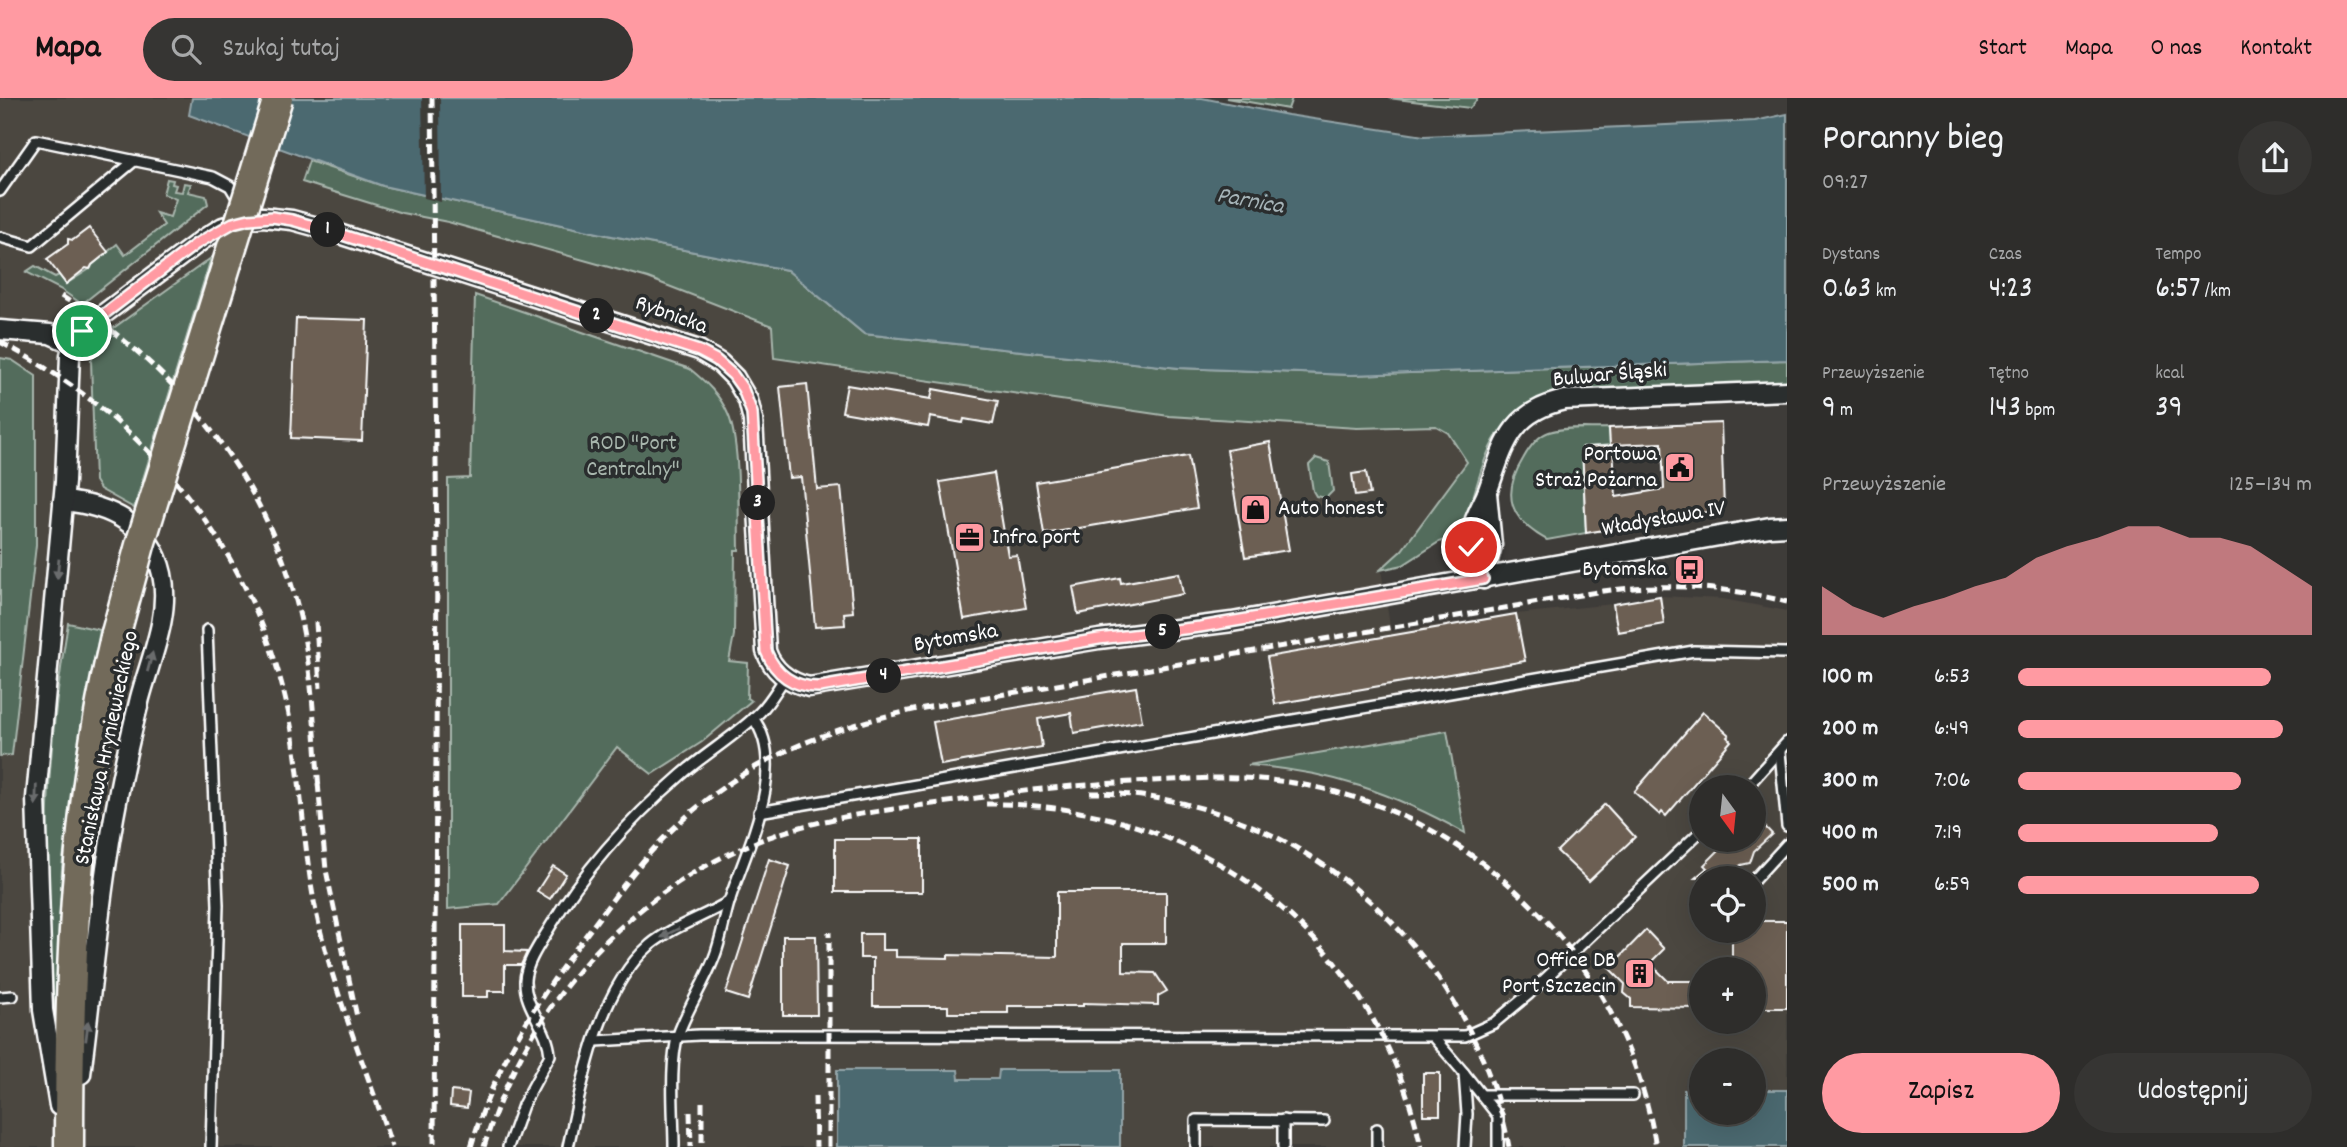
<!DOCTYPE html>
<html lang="pl">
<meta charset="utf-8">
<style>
:root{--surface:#2e2d2b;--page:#363533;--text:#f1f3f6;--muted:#a7a8a9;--line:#494947;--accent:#ff9aa2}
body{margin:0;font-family:Dekko,sans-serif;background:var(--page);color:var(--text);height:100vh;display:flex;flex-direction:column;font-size:26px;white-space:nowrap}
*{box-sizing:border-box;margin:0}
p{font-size:23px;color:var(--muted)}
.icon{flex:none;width:38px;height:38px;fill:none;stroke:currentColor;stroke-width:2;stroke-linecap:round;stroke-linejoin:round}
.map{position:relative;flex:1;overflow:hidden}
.panel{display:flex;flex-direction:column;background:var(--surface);width:560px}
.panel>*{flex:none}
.needle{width:46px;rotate:165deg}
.controls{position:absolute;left:1689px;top:677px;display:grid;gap:14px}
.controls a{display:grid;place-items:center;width:77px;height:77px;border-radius:50%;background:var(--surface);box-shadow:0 7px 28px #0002,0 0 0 2px var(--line);font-size:35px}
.pin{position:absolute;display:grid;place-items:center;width:60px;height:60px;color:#fff;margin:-30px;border:4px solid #fff;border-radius:50%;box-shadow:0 2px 7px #0007}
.km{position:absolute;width:35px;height:35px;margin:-18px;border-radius:50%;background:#222;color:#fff;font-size:19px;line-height:35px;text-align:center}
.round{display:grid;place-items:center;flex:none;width:74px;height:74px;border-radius:37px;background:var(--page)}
.head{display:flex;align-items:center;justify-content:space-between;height:119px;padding:0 35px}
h1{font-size:38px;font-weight:600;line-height:52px}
.stats{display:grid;grid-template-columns:repeat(3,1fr);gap:10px;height:119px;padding:7px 35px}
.stats div{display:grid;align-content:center}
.stats b{font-size:30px;font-weight:600}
.stats small{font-size:19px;font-weight:400}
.stats p{font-size:19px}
.chart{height:196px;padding:14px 35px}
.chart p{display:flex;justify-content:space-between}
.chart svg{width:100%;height:126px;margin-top:7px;fill:var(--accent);opacity:.7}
.primary-button{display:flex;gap:14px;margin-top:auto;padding:14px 35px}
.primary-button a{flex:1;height:80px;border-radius:42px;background:var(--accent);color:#111;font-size:28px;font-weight:600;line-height:80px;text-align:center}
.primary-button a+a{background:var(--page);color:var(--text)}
ul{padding:0 35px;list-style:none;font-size:23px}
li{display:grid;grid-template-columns:112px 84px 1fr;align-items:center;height:52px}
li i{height:18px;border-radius:9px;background:var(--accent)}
header{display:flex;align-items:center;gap:42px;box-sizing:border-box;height:98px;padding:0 35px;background:var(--accent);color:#111}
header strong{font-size:33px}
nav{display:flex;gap:38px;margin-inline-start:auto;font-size:24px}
.search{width:490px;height:63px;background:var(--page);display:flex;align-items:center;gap:18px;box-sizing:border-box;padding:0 24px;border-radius:38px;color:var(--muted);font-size:26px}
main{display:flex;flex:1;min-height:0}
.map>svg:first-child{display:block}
.built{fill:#4c4640;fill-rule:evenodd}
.green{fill:#526c5b;stroke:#a8b6ad;stroke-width:2}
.water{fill:#4c6970;stroke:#94a5a9;stroke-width:2}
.pier{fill:#3e3c39}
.building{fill:#6c5f52;stroke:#fff;stroke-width:2}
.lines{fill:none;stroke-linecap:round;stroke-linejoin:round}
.service-casing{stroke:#fff;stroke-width:14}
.minor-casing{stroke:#fff;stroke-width:23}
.primary-casing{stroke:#fff;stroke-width:33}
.service{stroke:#2a2d2e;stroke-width:9}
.minor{stroke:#2a2d2e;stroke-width:18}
.primary{stroke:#726b5a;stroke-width:28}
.rail{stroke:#fff;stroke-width:5;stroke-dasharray:10 5;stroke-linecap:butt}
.primary-bridge-casing{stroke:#fff;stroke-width:33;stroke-linecap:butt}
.primary-bridge{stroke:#726b5a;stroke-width:28}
.oneway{fill:#6a6c6d}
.route-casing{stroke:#fff;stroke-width:14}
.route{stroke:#ff9aa2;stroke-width:9}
.labels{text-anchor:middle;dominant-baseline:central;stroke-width:7;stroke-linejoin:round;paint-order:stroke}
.street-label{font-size:23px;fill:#fff;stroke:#2a2d2e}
.park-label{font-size:23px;fill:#a8b6ad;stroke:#2a2d2e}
.poi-label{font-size:23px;fill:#fff;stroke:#2a2d2e;text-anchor:end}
.water-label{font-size:24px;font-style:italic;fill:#a6b4b8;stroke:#2a2d2e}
</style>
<header>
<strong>Mapa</strong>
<div class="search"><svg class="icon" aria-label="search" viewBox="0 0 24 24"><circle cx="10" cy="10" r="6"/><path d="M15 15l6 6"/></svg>Szukaj tutaj</div>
<nav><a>Start</a><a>Mapa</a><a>O nas</a><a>Kontakt</a></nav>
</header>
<main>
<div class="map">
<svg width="1787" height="1049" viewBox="0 0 1787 1049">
<rect width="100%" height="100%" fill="#3e3c39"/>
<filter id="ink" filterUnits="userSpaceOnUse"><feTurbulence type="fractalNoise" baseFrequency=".0143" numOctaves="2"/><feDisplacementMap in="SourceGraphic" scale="14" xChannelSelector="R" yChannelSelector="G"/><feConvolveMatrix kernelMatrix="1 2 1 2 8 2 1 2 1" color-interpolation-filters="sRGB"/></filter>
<g filter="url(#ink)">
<path class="built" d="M0 0H192L189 18 309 63 302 84 402 115 448 124 648 180 773 228 775 260 1168 318 1357 330 1443 328 1469 360 1404 451 1381 471 1391 534 1516 516 1613 506 1660 498 1723 501 1787 513V992H1754V962H1701V992H1684V1049H1120V972L999 973V981H958V972H837V1049H0ZM1701 690H1754V742H1701ZM1701 780H1754V833H1701ZM1701 872H1754V924H1701Z"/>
<g class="green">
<polygon points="1226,0 1292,0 1288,11"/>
<polygon points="1388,0 1478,0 1470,10"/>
<path d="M309 63 383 88 607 137 787 172 864 236 1179 270 1351 277 1787 262V284L1556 293C1483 319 1484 372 1462 436L1439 444 1403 467 1380 472 1402 452 1467 364 1448 335 1436 328 1357 330 1169 318 774 260 772 228 648 180 448 124 402 115 302 84Z"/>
<polygon points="167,81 173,82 172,86 176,87 174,93 182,94 184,85 191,86 188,94 206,98 208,106 82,206 60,191 26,174 35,168 55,179 59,177 66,186 91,170 92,167 117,146 125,157 164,127 156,115 170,119 176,101 163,96"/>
<polygon points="211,160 134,410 100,391 95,383 91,262 101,239"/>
<path d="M475 197 690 271C706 284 720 297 728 316 741 345 738 418 739 452H735L734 537 729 563 748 565 747 600 751 603 702 644 652 676 617 649 499 806 448 811V381L470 380Z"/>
<polygon points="0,260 12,262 36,278 36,447 12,657 0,658"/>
<path d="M1609 330 1610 347 1582 350 1586 435 1547 442C1510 422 1501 397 1523 361 1529 350 1537 338 1549 334 1567 328 1591 331 1609 330Z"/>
<polygon points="1316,360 1329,364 1333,393 1326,400 1316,398 1313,393 1309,367"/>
<path d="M68 525 100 532 78 648 62 769 56 919 54 913C52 867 48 820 47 774 46 691 54 607 68 525Z"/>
<path d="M1447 633 1465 735C1393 695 1331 673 1248 667Z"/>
</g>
<g class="water">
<polygon points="192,0 1202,0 1288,17 1424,38 1755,23 1787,16 1787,262 1351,277 1179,270 864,236 787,172 607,137 383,88 189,17"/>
<polygon points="837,972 958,972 959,981 998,981 999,972 1120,972 1120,1049 837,1049"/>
<polygon points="1684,992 1701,992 1701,1015 1754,1015 1754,992 1787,992 1787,1049 1684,1049"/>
</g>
<polygon class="pier" points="422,0 440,0 441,104 424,100"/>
<g class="building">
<polygon points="89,130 108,154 92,167 90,171 86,170 66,186 47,161 68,146 68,141 73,142"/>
<polygon points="296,220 367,222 362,343 291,340"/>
<polygon points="807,286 817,391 841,389 853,514 844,515 845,527 815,529 801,379 789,380 780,289"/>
<polygon points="847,287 931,301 933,291 998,303 993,326 964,321 963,325 930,319 928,329 842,314"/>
<polygon points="1721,325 1724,411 1586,435 1582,349 1613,348 1616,399 1664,391 1662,345 1610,347 1609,330"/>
<polygon points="1270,344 1289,452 1245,459 1227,352"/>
<polygon points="1188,358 1197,410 1044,436 1036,384"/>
<polygon points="1366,374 1370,396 1355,398 1352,376"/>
<polygon points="994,375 1008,458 1017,457 1026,510 964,521 940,384"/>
<polygon points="1179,475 1183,496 1078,516 1073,489 1120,480 1121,485"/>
<polygon points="1660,498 1664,526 1618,534 1613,506"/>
<polygon points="1516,516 1525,563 1275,606 1267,559"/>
<polygon points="1136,589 1142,623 1074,635 1071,615 1038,621 1042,649 941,667 933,624"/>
<polygon points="1703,614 1729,637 1727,639 1731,643 1666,718 1662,714 1660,717 1634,694"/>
<polygon points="1605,706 1635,739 1589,783 1557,753"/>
<polygon points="1754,717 1772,736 1754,753 1750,765 1741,767 1727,780 1695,780 1707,770 1704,767 1729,742 1754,742"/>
<rect x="835" y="741" width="87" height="53"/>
<polygon points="769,761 790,768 748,902 726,895"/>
<polygon points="553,768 566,776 550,801 537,793"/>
<polygon points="1057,794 1166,794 1166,845 1123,845 1123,874 1155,875 1167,893 1158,898 1158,907 1083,905 1083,908 1008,908 1008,915 948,915 948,908 873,908 873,860 860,860 860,836 882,836 882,852 896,852 896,859 948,860 948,857 1057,859"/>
<polygon points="1754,823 1787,823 1787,910 1754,910 1754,872 1732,872 1732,833 1754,833"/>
<polygon points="462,827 505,827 505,853 527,854 521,867 505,867 505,893 488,893 488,899 462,899"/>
<polygon points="1646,832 1664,851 1650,865 1668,883 1697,883 1697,886 1701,886 1701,907 1697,907 1697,910 1631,909 1631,901 1624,895 1625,886 1609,870"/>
<polygon points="783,838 816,838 817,917 783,917"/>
<rect x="1423" y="975" width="17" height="42"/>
<polygon points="451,993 469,995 467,1010 450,1008"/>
</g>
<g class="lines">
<defs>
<g id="service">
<polyline points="0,93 36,42 213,79 230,88 239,103"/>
<polyline points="0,139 32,148 134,63"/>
<polyline points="207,532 218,807 211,1049"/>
<polyline points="1780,654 1787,728"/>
<polyline points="1746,690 1787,644"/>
<polyline points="759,714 1694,553 1787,555"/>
<polyline points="1754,782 1787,746"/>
<polyline points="0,899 13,898"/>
<polyline points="1434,940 1464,975 1467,1016 1465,1049"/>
<polyline points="596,943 699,937 1465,938 1494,925 1529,896 1701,733"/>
<polyline points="1464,975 1498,1018 1498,1049"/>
<polyline points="1482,997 1633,997"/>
<polyline points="1377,1031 1377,1049"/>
<path d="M508 1049 523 1007 550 957C548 929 524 910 525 882 526 865 541 844 550 829 585 770 629 722 681 677 706 655 737 637 760 614 770 604 777 591 785 580"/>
<path d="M568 1049C582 985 598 892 650 847 673 828 704 819 730 803"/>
<path d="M674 1049C674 1018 669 966 678 937 687 911 704 886 714 860 722 840 724 819 731 798 747 750 789 667 753 620"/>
<polyline points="1196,1049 1196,1022 1324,1023"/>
<polyline points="1283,1049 1283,1022"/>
</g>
<g id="minor">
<polyline points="0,232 50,236 73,246"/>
<path d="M63 403C109 407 151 427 162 476 171 516 150 562 140 600 132 632 124 665 118 698 100 790 93 883 81 976"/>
<path d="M1483 481C1478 470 1471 458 1471 446 1469 428 1480 411 1487 395 1504 348 1509 314 1565 302L1787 293"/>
<polyline points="1483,481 1492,447 1487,395"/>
<path d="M59 1008 43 912 36 700 65 384 70 257 77 239 89 227 202 142 223 129 249 121 263 119 292 122 314 128 699 252 720 265 735 280 748 302 753 322 766 553C773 573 788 584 809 589L1099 541 1232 524 1770 429 1787 428"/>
</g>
<path id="primary" d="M69 1049C69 872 74 708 116 535"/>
</defs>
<use href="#service" class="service-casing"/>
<use href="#minor" class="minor-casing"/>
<use href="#primary" class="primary-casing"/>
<use href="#service" class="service"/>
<use href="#minor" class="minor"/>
<use href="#primary" class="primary"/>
<g class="rail">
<polyline points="432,0 437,457 434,1049"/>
<path d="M61 198C182 271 276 393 303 533 313 586 315 639 319 692"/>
<path d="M0 244C149 321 258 457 290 622 303 690 303 760 319 827 337 903 368 975 392 1049"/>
<polyline points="316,524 320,590"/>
<polyline points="318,685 326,772 357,919"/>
<path d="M1090 695C1296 694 1472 850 1509 1049"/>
<path d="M986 706C1199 703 1377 840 1421 1049"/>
<polyline points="815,998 816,1049"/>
<polyline points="702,1004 702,1049"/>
<polyline points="690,1014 691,1049"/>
<path d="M471 1049C494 970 532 910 580 845 606 811 630 776 659 745 732 668 817 632 918 611L1603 493C1666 485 1726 488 1787 504"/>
<path d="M484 1049C527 904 635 783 781 735 847 713 921 709 990 698 1051 688 1111 685 1172 682 1208 680 1243 678 1279 683 1469 706 1626 860 1656 1049"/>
<polyline points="829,1049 829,834"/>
</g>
<defs>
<polyline id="primary-bridge" points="116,535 140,447 278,0"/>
</defs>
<use href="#primary-bridge" class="primary-bridge-casing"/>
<use href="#primary-bridge" class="primary-bridge"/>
</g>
<defs><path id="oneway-solid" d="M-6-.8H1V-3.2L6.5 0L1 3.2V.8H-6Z" transform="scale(1.75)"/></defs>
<g class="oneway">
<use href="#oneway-solid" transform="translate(58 471) rotate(95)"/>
<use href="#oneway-solid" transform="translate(150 564) rotate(-75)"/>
<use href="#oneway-solid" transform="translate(36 697) rotate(92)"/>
<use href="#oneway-solid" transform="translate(670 835) rotate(153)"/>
<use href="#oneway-solid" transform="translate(87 933) rotate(-83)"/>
</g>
</g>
<g class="lines" filter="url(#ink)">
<defs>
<path id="route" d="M82 233 196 146 233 125 249 121 272 119 292 122 327 132 699 253 716 262 733 277 743 291 752 315 766 553C775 576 794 590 820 589L1099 541 1200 529 1483 481 1471 449"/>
</defs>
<use href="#route" class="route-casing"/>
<use href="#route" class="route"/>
</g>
<defs>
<symbol id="civic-square" viewBox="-11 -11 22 22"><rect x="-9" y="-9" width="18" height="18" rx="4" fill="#ff9aa2" stroke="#2a2d2e"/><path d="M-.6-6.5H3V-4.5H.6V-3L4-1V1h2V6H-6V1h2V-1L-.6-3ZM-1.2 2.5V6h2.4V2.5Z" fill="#111"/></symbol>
<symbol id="shop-square" viewBox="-11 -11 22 22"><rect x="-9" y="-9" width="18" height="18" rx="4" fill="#ff9aa2" stroke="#2a2d2e"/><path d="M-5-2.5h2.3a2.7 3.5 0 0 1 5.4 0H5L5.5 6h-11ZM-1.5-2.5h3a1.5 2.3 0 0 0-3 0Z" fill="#111"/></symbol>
<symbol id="office-square" viewBox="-11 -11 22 22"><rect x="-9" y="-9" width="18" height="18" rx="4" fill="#ff9aa2" stroke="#2a2d2e"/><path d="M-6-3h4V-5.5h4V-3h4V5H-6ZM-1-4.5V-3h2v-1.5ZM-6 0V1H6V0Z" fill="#111"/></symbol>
<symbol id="bus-square" viewBox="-11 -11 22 22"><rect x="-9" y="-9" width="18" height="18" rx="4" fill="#ff9aa2" stroke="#2a2d2e"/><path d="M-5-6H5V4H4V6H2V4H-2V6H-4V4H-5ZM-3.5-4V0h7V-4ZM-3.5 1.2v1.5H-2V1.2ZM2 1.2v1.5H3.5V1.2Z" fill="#111"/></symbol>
<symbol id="building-square" viewBox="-11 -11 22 22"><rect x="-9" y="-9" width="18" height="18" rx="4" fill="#ff9aa2" stroke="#2a2d2e"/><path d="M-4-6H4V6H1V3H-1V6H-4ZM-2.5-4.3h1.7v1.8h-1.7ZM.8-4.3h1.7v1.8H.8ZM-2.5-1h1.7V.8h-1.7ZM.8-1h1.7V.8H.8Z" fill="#111"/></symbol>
</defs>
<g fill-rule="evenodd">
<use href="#civic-square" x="1662" y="352" width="35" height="35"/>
<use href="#shop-square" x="1238" y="394" width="35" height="35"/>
<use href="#office-square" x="952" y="422" width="35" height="35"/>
<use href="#bus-square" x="1672" y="454" width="35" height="35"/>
<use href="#building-square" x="1622" y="858" width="35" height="35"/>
</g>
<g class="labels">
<g class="street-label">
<text transform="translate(671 218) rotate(20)">Rybnicka</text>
<text transform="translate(1610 278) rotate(-5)">Bulwar Śląski</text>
<text transform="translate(1664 422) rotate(-10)">Władysława IV</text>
<text transform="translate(956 541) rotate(-10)">Bytomska</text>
<text transform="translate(108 650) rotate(-78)">Stanisława Hryniewieckiego</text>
</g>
<g class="park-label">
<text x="633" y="346">ROD "Port<tspan x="633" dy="26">Centralny"</tspan></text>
</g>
<g class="poi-label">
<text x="1657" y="357">Portowa<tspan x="1657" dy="26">Straż Pożarna</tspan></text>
<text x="1278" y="411" text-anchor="start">Auto honest</text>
<text x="992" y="440" text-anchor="start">Infra port</text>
<text x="1667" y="472">Bytomska</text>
<text x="1616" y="863">Office DB<tspan x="1616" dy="26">Port Szczecin</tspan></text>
</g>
<g class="water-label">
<text transform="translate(1250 104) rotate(10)">Parnica</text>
</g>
</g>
</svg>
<div class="controls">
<a><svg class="needle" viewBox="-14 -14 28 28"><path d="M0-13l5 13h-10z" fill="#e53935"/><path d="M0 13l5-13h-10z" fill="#a7a8a9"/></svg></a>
<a><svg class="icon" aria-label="locate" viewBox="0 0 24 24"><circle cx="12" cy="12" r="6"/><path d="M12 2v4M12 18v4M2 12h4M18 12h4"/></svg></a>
<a>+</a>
<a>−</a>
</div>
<div class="pin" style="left:82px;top:233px;background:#1e9e55"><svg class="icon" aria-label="arrive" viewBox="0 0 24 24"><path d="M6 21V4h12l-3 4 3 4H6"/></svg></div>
<div class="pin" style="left:1471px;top:449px;background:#d93025"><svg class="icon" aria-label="check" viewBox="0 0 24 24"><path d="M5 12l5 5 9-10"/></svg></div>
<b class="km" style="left:328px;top:132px">1</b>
<b class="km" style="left:597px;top:218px">2</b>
<b class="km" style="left:758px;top:405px">3</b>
<b class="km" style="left:884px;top:578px">4</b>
<b class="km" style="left:1163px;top:534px">5</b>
</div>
<section class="panel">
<div class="head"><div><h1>Poranny bieg</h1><p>09:27</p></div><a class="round"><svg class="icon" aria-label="share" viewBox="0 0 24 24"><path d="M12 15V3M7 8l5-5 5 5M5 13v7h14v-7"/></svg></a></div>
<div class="stats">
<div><p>Dystans</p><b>0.63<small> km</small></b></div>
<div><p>Czas</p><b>4:23</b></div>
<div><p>Tempo</p><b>6:57<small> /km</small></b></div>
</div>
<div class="stats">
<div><p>Przewyższenie</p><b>9<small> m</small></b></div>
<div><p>Tętno</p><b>143<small> bpm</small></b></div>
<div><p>kcal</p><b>39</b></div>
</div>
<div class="chart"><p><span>Przewyższenie</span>125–134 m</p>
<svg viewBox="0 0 160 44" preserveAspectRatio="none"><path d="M0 44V27L10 34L20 38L30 34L40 31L50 27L60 24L70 17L80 13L90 10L100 6L110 6L120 10L130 10L140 13L150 20L160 27V44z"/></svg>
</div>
<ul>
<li><b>100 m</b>6:53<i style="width:86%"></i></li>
<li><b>200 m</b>6:49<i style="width:90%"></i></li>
<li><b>300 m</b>7:06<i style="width:76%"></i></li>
<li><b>400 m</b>7:19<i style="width:68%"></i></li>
<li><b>500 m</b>6:59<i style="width:82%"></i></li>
</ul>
<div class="primary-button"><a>Zapisz</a><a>Udostępnij</a></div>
</section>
</main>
